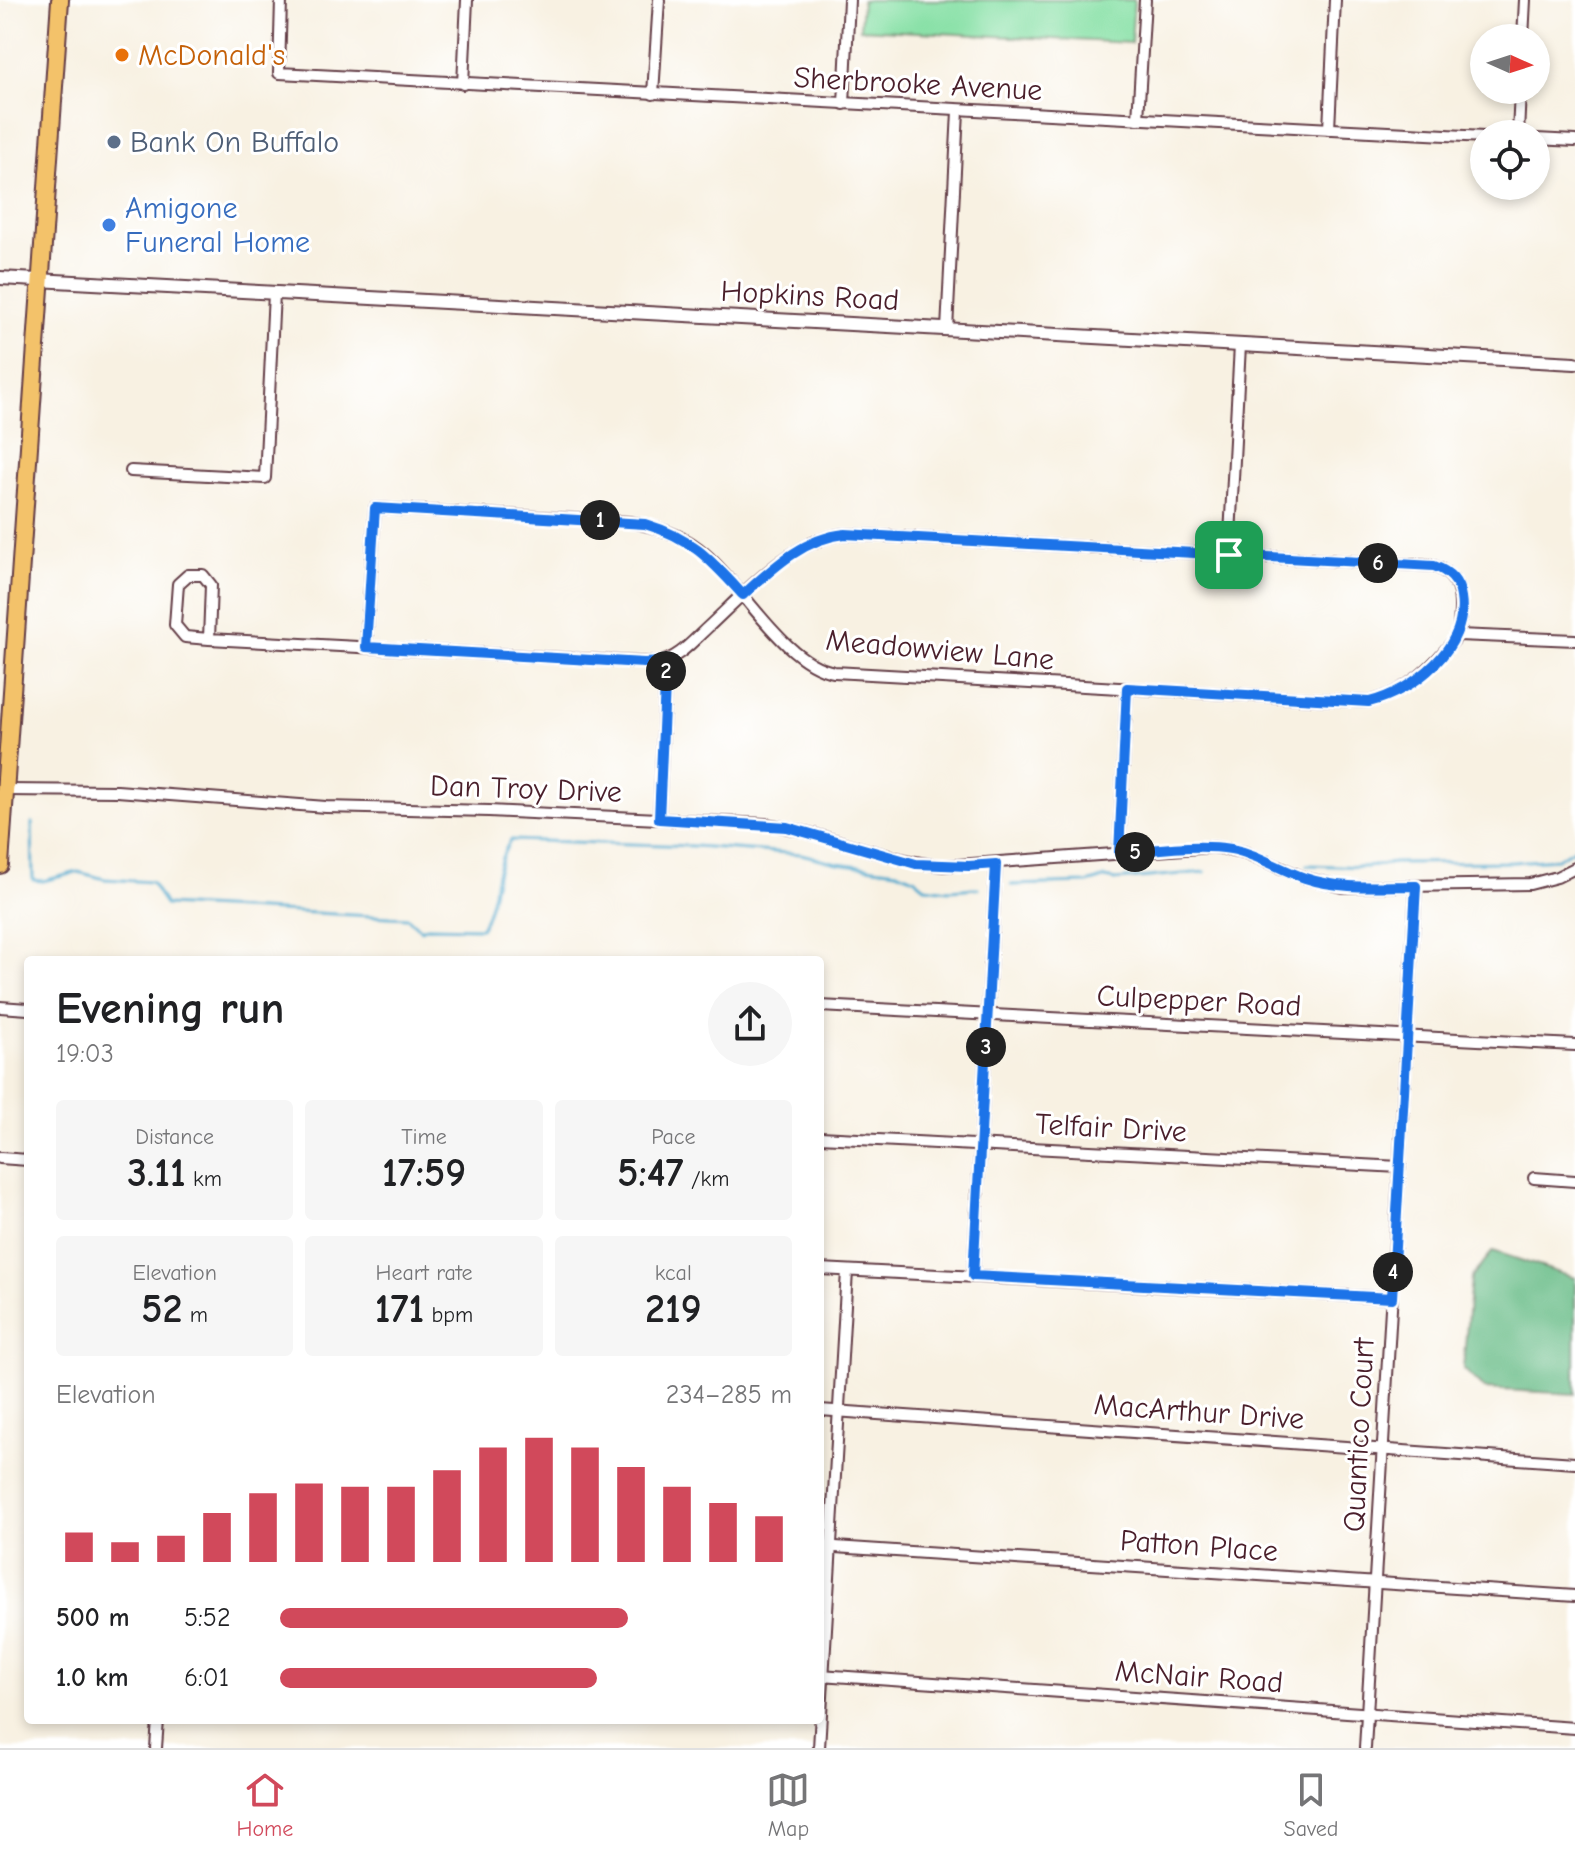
<!DOCTYPE html>
<meta charset="utf-8">
<style>
:root{--surface:#fff;--page:#f6f6f6;--text:#202124;--muted:#757577;--line:#e0e0e0;--accent:#d1495b}
body{margin:0;font-family:"Comic Neue",sans-serif;background:var(--page);color:var(--text);height:100vh;display:flex;flex-direction:column;font-size:30px;white-space:nowrap}
*{box-sizing:border-box;margin:0}
p{font-size:26px;color:var(--muted)}
.icon{flex:none;width:44px;height:44px;fill:none;stroke:currentColor;stroke-width:2;stroke-linecap:round;stroke-linejoin:round}
.map{position:relative;flex:1;overflow:hidden}
.details{position:absolute;left:24px;top:956px;width:800px;height:768px;display:flex;flex-direction:column;background:var(--surface);border-radius:8px;box-shadow:0 4px 12px #0003}
.details>*{flex:none}
.needle{width:52px;rotate:93deg}
.buttons{position:absolute;left:1470px;top:24px;display:grid;gap:16px}
.buttons a{display:grid;place-items:center;width:80px;height:80px;border-radius:50%;background:var(--surface);box-shadow:0 4px 12px #0003;font-size:40px}
.pin{position:absolute;display:grid;place-items:center;width:68px;height:68px;color:#fff;margin:-34px;border-radius:16px;box-shadow:0 4px 12px #0006}
.km{position:absolute;width:40px;height:40px;margin:-20px;border-radius:50%;background:#222;color:#fff;font-size:22px;line-height:40px;text-align:center}
.round{display:grid;place-items:center;flex:none;width:84px;height:84px;border-radius:42px;background:var(--page)}
.summary{display:flex;align-items:center;justify-content:space-between;height:136px;padding:0 32px}
h1{font-size:44px;font-weight:700;line-height:60px}
.stats{display:grid;grid-template-columns:repeat(3,1fr);gap:12px;height:136px;padding:8px 32px}
.stats div{display:grid;align-content:center;border-radius:8px;background:var(--page);text-align:center}
.stats b{font-size:40px;font-weight:700}
.stats small{font-size:22px;font-weight:400}
.stats p{font-size:22px}
.chart{height:224px;padding:16px 32px}
.chart p{display:flex;justify-content:space-between}
.chart svg{width:100%;height:144px;margin-top:8px;stroke:var(--accent);stroke-width:6}
ul{padding:0 32px;list-style:none;font-size:26px}
li{display:grid;grid-template-columns:128px 96px 1fr;align-items:center;height:60px}
li i{height:20px;border-radius:10px;background:var(--accent)}
.tab-bar{display:flex;justify-content:space-around;align-items:center;height:112px;border-top:2px solid var(--line);background:var(--surface);font-size:22px;color:var(--muted)}
.tab-bar a{display:grid;justify-items:center;gap:4px}
.tab-bar .on{color:var(--accent)}
.map>svg:first-child{display:block}
.green{fill:#86e0a5;stroke:#688068;stroke-width:2}
.forest{fill:#6cbe8a;stroke:#5b6e5a;stroke-width:2}
.lines{fill:none;stroke-linecap:round;stroke-linejoin:round}
.stream{stroke:#51aace;stroke-width:3}
.minor-casing{stroke:#643e46;stroke-width:14}
.tertiary-casing{stroke:#643e46;stroke-width:16}
.primary-casing{stroke:#643e46;stroke-width:20}
.minor{stroke:#fff;stroke-width:10}
.tertiary{stroke:#fff;stroke-width:12}
.primary{stroke:#f3c26a;stroke-width:16}
.route-casing{stroke:#fff;stroke-width:16}
.route{stroke:#1a73e8;stroke-width:10}
.food-dot{fill:#e8710a;stroke:#fff;stroke-width:3}
.service-dot{fill:#5c6f8a;stroke:#fff;stroke-width:3}
.shop-dot{fill:#3f7fe0;stroke:#fff;stroke-width:3}
.labels{text-anchor:middle;dominant-baseline:central;stroke-width:6;stroke-linejoin:round;paint-order:stroke}
.food-label{font-size:30px;fill:#c56008;stroke:#fff;text-anchor:start}
.street-label{font-size:30px;fill:#4a1f2b;stroke:#fff}
.service-label{font-size:30px;fill:#4e5e75;stroke:#fff;text-anchor:start}
.shop-label{font-size:30px;fill:#366cbe;stroke:#fff;text-anchor:start}
</style>
<div class="map">
<svg width="1575" height="1748" viewBox="0 0 1575 1748">
<rect width="100%" height="100%" fill="#fff"/>
<filter id="ink" filterUnits="userSpaceOnUse"><feTurbulence type="fractalNoise" baseFrequency=".0125" numOctaves="2"/><feDisplacementMap in="SourceGraphic" scale="16" xChannelSelector="R" yChannelSelector="G"/><feConvolveMatrix kernelMatrix="1 2 1 2 8 2 1 2 1" color-interpolation-filters="sRGB"/></filter>
<filter id="wash" filterUnits="userSpaceOnUse"><feTurbulence type="fractalNoise" baseFrequency=".006" numOctaves="4" result="noise"/><feDisplacementMap in="SourceGraphic" scale="32" xChannelSelector="R" yChannelSelector="G"/><feGaussianBlur stdDeviation="1.8" result="paint"/><feColorMatrix in="noise" values="0 0 0 0 0 0 0 0 0 0 0 0 0 0 0 0 0 1.4 0 .05"/><feComposite in="paint" operator="in"/></filter>
<g filter="url(#wash)">
<rect width="100%" height="100%" fill="#f8f1e2"/>
<polygon class="green" points="862,0 1134,0 1131,43 860,29"/>
<polygon class="forest" points="1493,1251 1575,1278 1575,1394 1484,1389 1463,1368 1471,1278"/>
<g class="lines">
<g class="stream">
<path d="M32 823 33 880 43 881 78 872 105 879 151 882 165 905 408 918 421 930 427 927 481 928C496 901 493 866 511 840L694 846 801 854 837 863 897 871 914 878 925 887 949 890 978 888"/>
<polyline points="1307,865 1367,867 1394,863 1513,862 1557,859 1575,848"/>
<polyline points="1011,885 1087,883 1105,878 1116,880 1205,872"/>
</g>
</g>
</g>
<g filter="url(#ink)">
<g class="lines">
<defs>
<g id="minor">
<polyline points="281,0 279,73 1484,137"/>
<polyline points="1523,38 1525,0"/>
<polyline points="463,84 467,0"/>
<polyline points="653,94 659,0"/>
<polyline points="844,104 849,0"/>
<polyline points="1138,119 1145,0"/>
<polyline points="1329,129 1335,0"/>
<polyline points="1518,134 1520,90"/>
<polyline points="1536,139 1575,141"/>
<polyline points="947,330 958,111"/>
<polyline points="131,471 265,478 274,293"/>
<polyline points="1229,555 1240,345"/>
<polyline points="1458,635 1575,640"/>
<path d="M209 639 211 585 203 575H188L178 584 175 625 185 637 209 639 657 663C678 659 692 642 707 628 745 593 792 539 845 534L1434 566C1466 578 1461 606 1458 635"/>
<path d="M366 647 375 508 629 522C654 526 678 533 698 548 740 580 782 663 834 672L1369 702C1408 692 1434 666 1458 635"/>
<path d="M5 790 117 791 326 807 489 811 765 824C826 832 881 860 943 866L1213 847 1244 852 1305 878 1343 887 1530 884 1557 877 1575 868"/>
<polyline points="659,819 666,662"/>
<polyline points="1119,853 1127,688"/>
<polyline points="820,1006 1575,1045"/>
<polyline points="0,1007 28,1009"/>
<polyline points="820,1137 1400,1167"/>
<polyline points="0,1158 28,1160"/>
<polyline points="1534,1178 1575,1181"/>
<polyline points="820,1269 1392,1298"/>
<polyline points="973,1276 996,864"/>
<polyline points="820,1410 1575,1463"/>
<polyline points="820,1546 1575,1596"/>
<polyline points="820,1675 1575,1728"/>
<polyline points="156,1748 158,1720"/>
<polyline points="819,1748 847,1271"/>
<polyline points="1365,1748 1416,886"/>
</g>
<polyline id="tertiary" points="0,278 1575,363"/>
<polyline id="primary" points="0,865 60,0"/>
</defs>
<use href="#minor" class="minor-casing"/>
<use href="#tertiary" class="tertiary-casing"/>
<use href="#primary" class="primary-casing"/>
<use href="#minor" class="minor"/>
<use href="#tertiary" class="tertiary"/>
<use href="#primary" class="primary"/>
</g>
</g>
<g class="lines" filter="url(#ink)">
<defs>
<path id="route" d="M375 508 645 524C692 538 711 560 743 595 773 568 804 538 845 534L1434 566C1448 571 1459 581 1461 597 1469 647 1414 691 1369 702L1127 688 1119 853C1155 850 1196 843 1231 849 1258 854 1280 870 1305 878 1341 890 1379 886 1416 886L1392 1298 973 1276 996 864 969 866 916 864 787 827 659 819 666 662 644 663 366 647Z"/>
</defs>
<use href="#route" class="route-casing"/>
<use href="#route" class="route"/>
</g>
<circle class="food-dot" cx="122" cy="55" r="8"/>
<circle class="service-dot" cx="114" cy="142" r="8"/>
<circle class="shop-dot" cx="109" cy="225" r="8"/>
<g class="labels">
<g class="food-label">
<text x="138" y="55">McDonald's</text>
</g>
<g class="street-label">
<text transform="translate(918 84) rotate(3)">Sherbrooke Avenue</text>
<text transform="translate(810 296) rotate(3)">Hopkins Road</text>
<text transform="translate(940 650) rotate(5)">Meadowview Lane</text>
<text transform="translate(526 789) rotate(2)">Dan Troy Drive</text>
<text transform="translate(1199 1001) rotate(3)">Culpepper Road</text>
<text transform="translate(1111 1128) rotate(3)">Telfair Drive</text>
<text transform="translate(1199 1412) rotate(4)">MacArthur Drive</text>
<text transform="translate(1359 1435) rotate(-87)">Quantico Court</text>
<text transform="translate(1199 1546) rotate(4)">Patton Place</text>
<text transform="translate(1199 1677) rotate(4)">McNair Road</text>
</g>
<g class="service-label">
<text x="130" y="142">Bank On Buffalo</text>
</g>
<g class="shop-label">
<text x="125" y="208">Amigone<tspan x="125" dy="34">Funeral Home</tspan></text>
</g>
</g>
</svg>
<div class="buttons">
<a><svg class="needle" viewBox="-14 -14 28 28"><path d="M0-13l5 13h-10z" fill="#e53935"/><path d="M0 13l5-13h-10z" fill="#757577"/></svg></a>
<a><svg class="icon" aria-label="locate" viewBox="0 0 24 24"><circle cx="12" cy="12" r="6"/><path d="M12 2v4M12 18v4M2 12h4M18 12h4"/></svg></a>
</div>
<div class="pin" style="left:1229px;top:555px;background:#1e9e55"><svg class="icon" aria-label="arrive" viewBox="0 0 24 24"><path d="M6 21V4h12l-3 4 3 4H6"/></svg></div>
<b class="km" style="left:600px;top:520px">1</b>
<b class="km" style="left:666px;top:671px">2</b>
<b class="km" style="left:986px;top:1047px">3</b>
<b class="km" style="left:1393px;top:1272px">4</b>
<b class="km" style="left:1135px;top:852px">5</b>
<b class="km" style="left:1378px;top:563px">6</b>
<section class="details">
<div class="summary"><div><h1>Evening run</h1><p>19:03</p></div><a class="round"><svg class="icon" aria-label="share" viewBox="0 0 24 24"><path d="M12 15V3M7 8l5-5 5 5M5 13v7h14v-7"/></svg></a></div>
<div class="stats">
<div><p>Distance</p><b>3.11<small> km</small></b></div>
<div><p>Time</p><b>17:59</b></div>
<div><p>Pace</p><b>5:47<small> /km</small></b></div>
</div>
<div class="stats">
<div><p>Elevation</p><b>52<small> m</small></b></div>
<div><p>Heart rate</p><b>171<small> bpm</small></b></div>
<div><p>kcal</p><b>219</b></div>
</div>
<div class="chart"><p><span>Elevation</span>234–285 m</p>
<svg viewBox="0 0 160 44" preserveAspectRatio="none"><path d="M5 44V35M15 44V38M25 44V36M35 44V29M45 44V23M55 44V20M65 44V21M75 44V21M85 44V16M95 44V9M105 44V6M115 44V9M125 44V15M135 44V21M145 44V26M155 44V30"/></svg>
</div>
<ul>
<li><b>500 m</b>5:52<i style="width:68%"></i></li>
<li><b>1.0 km</b>6:01<i style="width:62%"></i></li>
</ul>
</section>
</div>
<nav class="tab-bar">
<a class="on"><svg class="icon" aria-label="home" viewBox="0 0 24 24"><path d="M3 11l9-7 9 7M6 9v11h12V9"/></svg>Home</a>
<a><svg class="icon" aria-label="map" viewBox="0 0 24 24"><path d="M3 6l6-2 6 2 6-2v14l-6 2-6-2-6 2zM9 4v14M15 6v14"/></svg>Map</a>
<a><svg class="icon" aria-label="saved" viewBox="0 0 24 24"><path d="M7 4h10v16l-5-4-5 4z"/></svg>Saved</a>
</nav>
